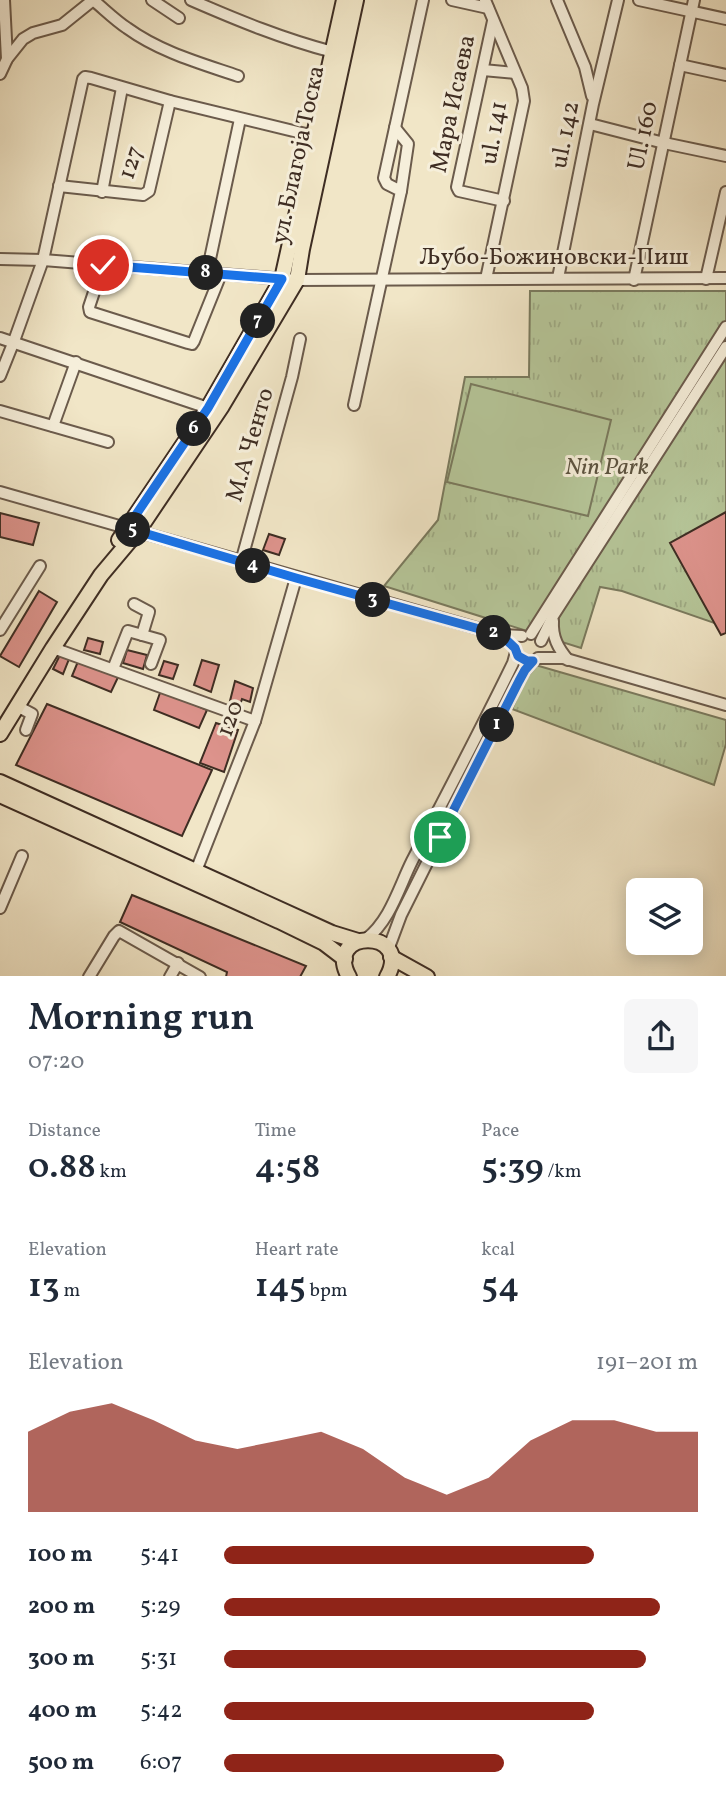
<!DOCTYPE html>
<meta charset="utf-8">
<style>
:root{--surface:#fff;--page:#f6f6f7;--text:#1f2937;--muted:#747a83;--accent:#8f2418}
body{margin:0;font-family:Vollkorn,serif;background:var(--page);color:var(--text);height:100vh;display:flex;flex-direction:column;font-size:26px;white-space:nowrap}
*{box-sizing:border-box;margin:0}
p{font-size:23px;color:var(--muted)}
.icon{flex:none;width:38px;height:38px;fill:none;stroke:currentColor;stroke-width:2;stroke-linecap:round;stroke-linejoin:round}
.map{position:relative;height:976px;overflow:hidden}
.details{display:flex;flex-direction:column;background:var(--surface);flex:1}
.details>*{flex:none}
.fabs{position:absolute;left:626px;top:878px;display:grid;gap:14px}
.fabs a{display:grid;place-items:center;width:77px;height:77px;border-radius:10px;background:var(--surface);box-shadow:0 4px 18px #0003;font-size:35px}
.pin{position:absolute;display:grid;place-items:center;width:60px;height:60px;color:#fff;margin:-30px;border:4px solid #fff;border-radius:50%;box-shadow:0 2px 7px #0007}
.km{position:absolute;width:35px;height:35px;margin:-18px;border-radius:50%;background:#222;color:#fff;font-size:19px;line-height:35px;text-align:center}
.round{display:grid;place-items:center;flex:none;width:74px;height:74px;border-radius:10px;background:var(--page)}
.head{display:flex;align-items:center;justify-content:space-between;height:119px;padding:0 28px}
h1{font-size:38px;font-weight:600;line-height:52px}
.stats{display:grid;grid-template-columns:repeat(3,1fr);gap:10px;height:119px;padding:7px 28px}
.stats div{display:grid;align-content:center}
.stats b{font-size:35px;font-weight:600}
.stats small{font-size:19px;font-weight:400}
.stats p{font-size:19px}
.chart{height:196px;padding:14px 28px}
.chart p{display:flex;justify-content:space-between}
.chart svg{width:100%;height:126px;margin-top:7px;fill:var(--accent);opacity:.7}
ul{padding:0 28px;list-style:none;font-size:23px}
li{display:grid;grid-template-columns:112px 84px 1fr;align-items:center;height:52px}
li i{height:18px;border-radius:9px;background:var(--accent)}
.map>svg:first-child{display:block}
.park{fill:url(#park-tufts);stroke:#7a7a5e;stroke-width:2}
.garden{fill:#b6c699;stroke:#7a7a5e;stroke-width:2}
.building{fill:#dd938c;stroke:#3e2d23;stroke-width:2}
.lines{fill:none;stroke-linecap:round;stroke-linejoin:round}
.minor-casing{stroke:#6b5b4c;stroke-width:14}
.major-casing{stroke:#3e2d23;stroke-width:18}
.minor{stroke:#f6efdb;stroke-width:10}
.major{stroke:#f1e6c7;stroke-width:14}
.route-casing{stroke:#fff;stroke-width:14}
.route{stroke:#1a73e8;stroke-width:9}
.labels{text-anchor:middle;dominant-baseline:central;stroke-width:6;stroke-linejoin:round;paint-order:stroke}
.street-label{font-size:24px;fill:#3e2d23;stroke:#f6efdb}
.park-label{font-size:24px;font-style:italic;fill:#5c5340;stroke:#f6efdb}
</style>
<div class="map">
<svg width="726" height="977" viewBox="0 0 726 977">
<defs>
<pattern id="park-tufts" width="24" height="20" patternUnits="userSpaceOnUse" patternTransform="scale(1.75)"><rect width="24" height="20" fill="#b6c699"/><path d="M3 7l-1-3M5 7V3M7 7l1-3M15 17l-1-3M17 17v-4M19 17l1-3" fill="none" stroke="#9eaa84"/></pattern>
</defs>
<rect width="100%" height="100%" fill="#f1e6c7"/>
<filter id="stains"><feTurbulence type="fractalNoise" baseFrequency=".00286" numOctaves="4"/><feColorMatrix values="0 0 0 0 .2 0 0 0 0 .09 0 0 0 0 .02 0 0 0 .5 -.17"/></filter>
<radialGradient id="worn" r=".72"><stop offset=".6" stop-color="#630" stop-opacity="0"/><stop offset="1" stop-color="#630" stop-opacity=".3"/></radialGradient>
<g class="park">
<polygon points="530,291 726,291 726,627 622,591 600,587 581,648 384,586 438,520 465,377 529,377"/>
<polygon points="532,664 726,720 726,744 714,785 512,709"/>
</g>
<polygon class="garden" points="471,384 611,420 588,516 447,482"/>
<g class="building">
<polygon points="726,512 726,633 721,635 670,543"/>
<polygon points="0,513 39,523 33,545 0,537"/>
<polygon points="269,534 285,539 279,555 263,550"/>
<polygon points="39,591 57,602 19,667 0,656"/>
<polygon points="88,638 103,642 100,654 84,650"/>
<polygon points="127,650 147,655 143,669 123,663"/>
<polygon points="60,655 69,659 63,674 53,669"/>
<polygon points="79,659 120,673 111,692 72,676"/>
<polygon points="202,660 219,665 211,692 194,685"/>
<polygon points="164,661 178,665 173,679 159,675"/>
<polygon points="235,681 253,688 250,702 242,699 240,705 230,701"/>
<polygon points="161,690 207,710 199,728 154,710"/>
<polygon points="47,704 212,770 182,836 16,765"/>
<polygon points="216,723 238,730 224,772 200,763"/>
<polygon points="132,895 306,966 300,977 226,977 227,972 120,922"/>
</g>
<g class="lines">
<defs>
<g id="minor">
<polyline points="4,0 7,59"/>
<path d="M93 0C104 9 115 20 127 28 160 52 200 63 238 76"/>
<polyline points="152,0 179,18"/>
<path d="M191 0C237 20 283 39 333 52"/>
<polyline points="452,0 488,8"/>
<polyline points="485,0 522,88 524,101 486,279"/>
<polyline points="557,0 585,67 592,96"/>
<polyline points="639,0 726,19"/>
<polyline points="493,21 457,187 459,191 504,201"/>
<polyline points="680,65 726,75"/>
<polyline points="483,70 515,73"/>
<polyline points="0,74 7,59 23,39 33,33 62,25 93,0"/>
<polyline points="590,124 664,143 726,156"/>
<polyline points="395,128 408,144 401,191"/>
<polyline points="59,186 143,195 149,191 170,101"/>
<polyline points="102,192 122,88"/>
<polyline points="0,259 43,260 297,280 726,278"/>
<polyline points="103,265 89,307 90,312 188,343 192,344 194,341 221,274"/>
<polyline points="207,273 240,119"/>
<polyline points="558,278 593,104 618,0"/>
<polyline points="706,279 726,192"/>
<polyline points="634,280 694,0"/>
<polyline points="0,338 208,408"/>
<polyline points="0,376 14,341 43,260 83,79 85,77 91,78 170,101 314,136"/>
<polyline points="354,405 401,191 387,184 384,178 423,0"/>
<polyline points="0,411 108,442"/>
<polyline points="53,426 76,362"/>
<polyline points="0,492 501,635 522,636"/>
<polyline points="241,562 292,377 300,339"/>
<polyline points="134,604 149,612 142,635"/>
<path d="M553 621C552 637 558 648 568 660"/>
<polyline points="0,630 40,566"/>
<polyline points="531,634 726,327"/>
<polyline points="541,641 553,616 726,347"/>
<polyline points="53,648 255,721"/>
<polyline points="538,658 563,658 726,705"/>
<polyline points="113,669 128,631 160,640 151,664"/>
<polyline points="17,706 32,714 26,730"/>
<polyline points="196,871 255,721 296,578"/>
<polyline points="0,908 22,856"/>
<path d="M366 939C390 921 399 887 412 861 446 795 481 729 513 663L516 652"/>
<polyline points="388,950 401,915 518,681 525,670 533,661"/>
<polyline points="89,977 114,936 119,931 200,977"/>
<polyline points="170,977 178,963"/>
</g>
<g id="major">
<polyline points="119,540 208,408 282,279 344,0"/>
<polyline points="0,734 53,648 101,575 138,531 222,406 297,280 302,249 356,0"/>
<polyline points="0,782 332,933 358,941"/>
<polyline points="0,795 279,921 324,943 345,959"/>
<polyline points="391,957 427,977"/>
<path d="M349 977C322 928 414 928 387 977"/>
</g>
</defs>
<use href="#minor" class="minor-casing"/>
<use href="#major" class="major-casing"/>
<use href="#minor" class="minor"/>
<use href="#major" class="major"/>
</g>
<g class="lines">
<defs>
<polyline id="route" points="103,265 282,279 208,408 127,528 296,578 501,635 515,648 518,656 527,661 533,661 525,670 519,681 440,837"/>
</defs>
<use href="#route" class="route-casing"/>
<use href="#route" class="route"/>
</g>
<g class="labels">
<g class="street-label">
<text transform="translate(454 104) rotate(-78)">Мара Исаева</text>
<text transform="translate(495 133) rotate(-80)">ul. 141</text>
<text transform="translate(566 135) rotate(-79)">ul. 142</text>
<text transform="translate(644 136) rotate(-78)">Ul. 160</text>
<text transform="translate(299 155) rotate(-78)">ул. Благоја Тоска</text>
<text transform="translate(132 163) rotate(-72)">127</text>
<text x="554" y="258">Љубо-Божиновски-Пиш</text>
<text transform="translate(251 445) rotate(-74)">М.А Ченто</text>
<text transform="translate(231 719) rotate(-70)">120</text>
</g>
<g class="park-label">
<text x="607" y="468">Nin Park</text>
</g>
</g>
<rect width="100%" height="100%" filter="url(#stains)"/>
<rect width="100%" height="100%" fill="url(#worn)"/>
</svg>
<div class="fabs">
<a><svg class="icon" aria-label="layers" viewBox="0 0 24 24"><path d="M12 4l9 5-9 5-9-5zM3 14l9 5 9-5"/></svg></a>
</div>
<div class="pin" style="left:440px;top:837px;background:#1e9e55"><svg class="icon" aria-label="arrive" viewBox="0 0 24 24"><path d="M6 21V4h12l-3 4 3 4H6"/></svg></div>
<div class="pin" style="left:103px;top:265px;background:#d93025"><svg class="icon" aria-label="check" viewBox="0 0 24 24"><path d="M5 12l5 5 9-10"/></svg></div>
<b class="km" style="left:497px;top:725px">1</b>
<b class="km" style="left:494px;top:633px">2</b>
<b class="km" style="left:373px;top:600px">3</b>
<b class="km" style="left:253px;top:566px">4</b>
<b class="km" style="left:133px;top:530px">5</b>
<b class="km" style="left:194px;top:429px">6</b>
<b class="km" style="left:258px;top:321px">7</b>
<b class="km" style="left:206px;top:273px">8</b>
</div>
<section class="details">
<div class="head"><div><h1>Morning run</h1><p>07:20</p></div><a class="round"><svg class="icon" aria-label="share" viewBox="0 0 24 24"><path d="M12 15V3M7 8l5-5 5 5M5 13v7h14v-7"/></svg></a></div>
<div class="stats">
<div><p>Distance</p><b>0.88<small> km</small></b></div>
<div><p>Time</p><b>4:58</b></div>
<div><p>Pace</p><b>5:39<small> /km</small></b></div>
</div>
<div class="stats">
<div><p>Elevation</p><b>13<small> m</small></b></div>
<div><p>Heart rate</p><b>145<small> bpm</small></b></div>
<div><p>kcal</p><b>54</b></div>
</div>
<div class="chart"><p><span>Elevation</span>191–201 m</p>
<svg viewBox="0 0 160 44" preserveAspectRatio="none"><path d="M0 44V16L10 9L20 6L30 12L40 19L50 22L60 19L70 16L80 22L90 32L100 38L110 32L120 19L130 12L140 12L150 16L160 16V44z"/></svg>
</div>
<ul>
<li><b>100 m</b>5:41<i style="width:78%"></i></li>
<li><b>200 m</b>5:29<i style="width:92%"></i></li>
<li><b>300 m</b>5:31<i style="width:89%"></i></li>
<li><b>400 m</b>5:42<i style="width:78%"></i></li>
<li><b>500 m</b>6:07<i style="width:59%"></i></li>
</ul>
</section>
